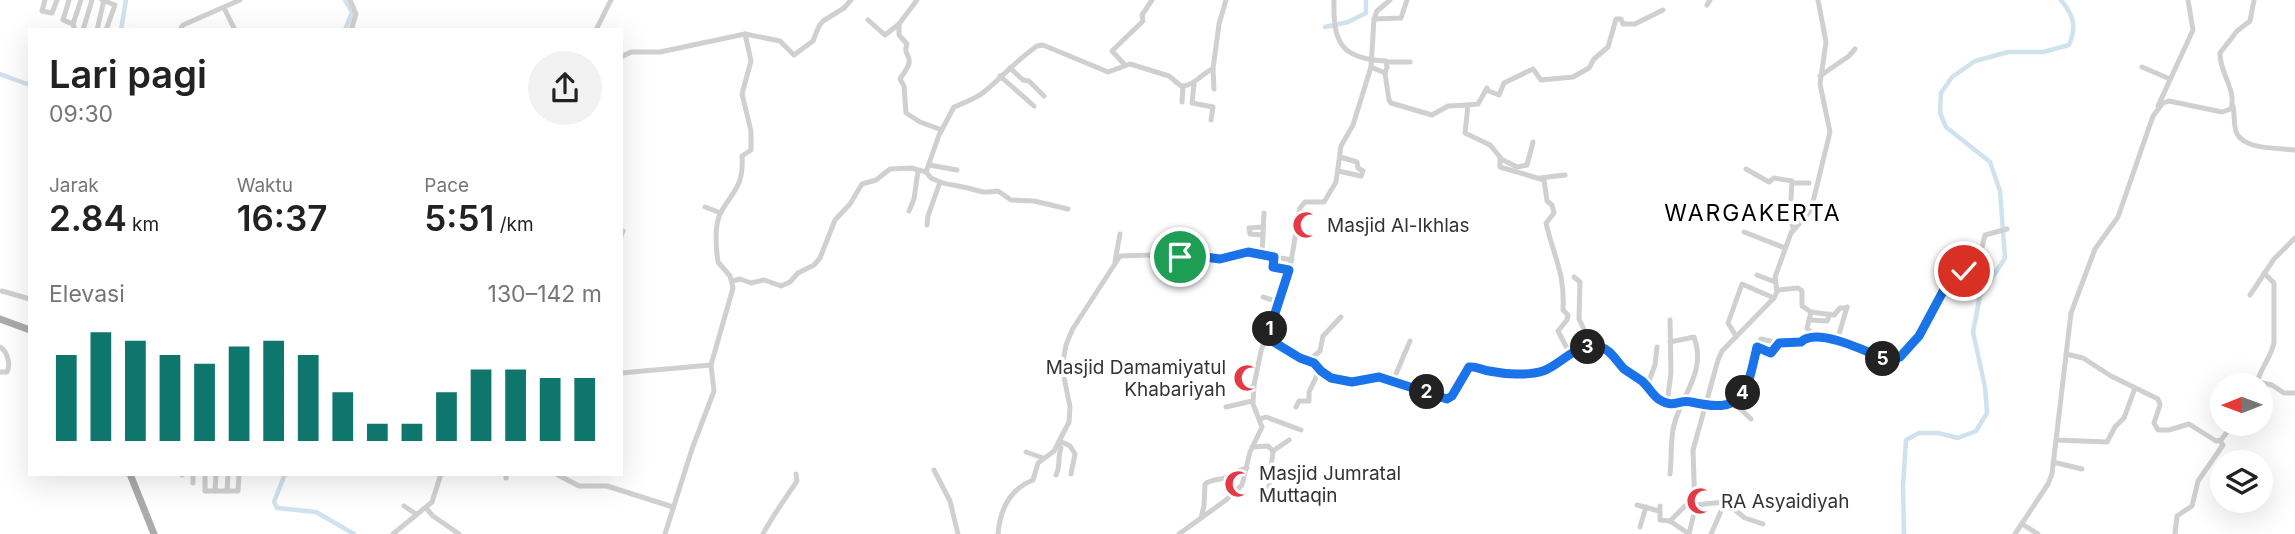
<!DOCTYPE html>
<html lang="id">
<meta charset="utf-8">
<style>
:root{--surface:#fff;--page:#f2f2f2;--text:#222;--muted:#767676;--accent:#0f766e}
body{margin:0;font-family:Inter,sans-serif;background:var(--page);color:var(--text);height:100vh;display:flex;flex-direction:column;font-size:26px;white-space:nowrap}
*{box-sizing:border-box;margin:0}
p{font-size:23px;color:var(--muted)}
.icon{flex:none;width:38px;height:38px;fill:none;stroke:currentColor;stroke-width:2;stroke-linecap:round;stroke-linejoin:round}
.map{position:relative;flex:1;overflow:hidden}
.panel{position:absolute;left:28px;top:28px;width:595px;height:448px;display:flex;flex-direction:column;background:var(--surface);border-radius:0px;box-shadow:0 7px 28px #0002}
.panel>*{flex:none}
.needle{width:46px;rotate:269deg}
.fabs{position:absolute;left:2210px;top:373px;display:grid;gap:14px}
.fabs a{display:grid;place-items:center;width:63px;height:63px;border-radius:50%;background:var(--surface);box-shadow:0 7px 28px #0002;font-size:35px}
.pin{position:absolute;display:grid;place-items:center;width:60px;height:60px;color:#fff;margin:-30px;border:4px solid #fff;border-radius:50%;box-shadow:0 2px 7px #0007}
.km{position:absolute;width:35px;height:35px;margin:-18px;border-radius:50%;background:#222;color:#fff;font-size:19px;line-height:35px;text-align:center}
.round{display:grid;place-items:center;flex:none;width:74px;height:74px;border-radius:37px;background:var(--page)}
.summary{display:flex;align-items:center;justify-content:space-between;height:119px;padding:0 21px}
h1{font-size:38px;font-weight:600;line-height:52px}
.metrics{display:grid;grid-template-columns:repeat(3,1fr);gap:10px;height:119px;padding:7px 21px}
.metrics div{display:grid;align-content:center}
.metrics b{font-size:35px;font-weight:600}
.metrics small{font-size:19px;font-weight:400}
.metrics p{font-size:19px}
.chart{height:196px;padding:14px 21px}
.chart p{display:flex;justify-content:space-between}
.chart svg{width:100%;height:126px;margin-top:7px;stroke:var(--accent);stroke-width:6}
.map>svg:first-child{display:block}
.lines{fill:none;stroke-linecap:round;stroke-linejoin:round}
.river{stroke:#cfe2ee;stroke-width:4.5}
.minor{stroke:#d0d0d0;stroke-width:5}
.major{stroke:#ababab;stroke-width:7}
.route-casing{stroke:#fff;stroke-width:14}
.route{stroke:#1a73e8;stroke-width:9}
.labels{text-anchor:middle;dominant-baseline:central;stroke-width:7;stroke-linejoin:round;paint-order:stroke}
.poi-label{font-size:19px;fill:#333;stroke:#fff;text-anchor:start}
.quarter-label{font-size:23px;letter-spacing:2px;fill:#000;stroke:#fff}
</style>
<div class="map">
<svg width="2295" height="534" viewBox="0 0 2295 534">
<rect width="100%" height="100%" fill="#fff"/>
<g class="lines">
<g class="river">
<polyline points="1325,27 1348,22 1366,13 1366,0"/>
<polyline points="121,30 126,0"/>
<polyline points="345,30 352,12 345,0"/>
<polyline points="0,74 27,84 30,82"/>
<polyline points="285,474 274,502 277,508 316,512 354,534"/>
<path d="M1904 534 1903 485 1906 440 1919 433H1938L1958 438 1976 431 1987 413 1985 387 1973 332 1980 296 2005 258 2000 191 1990 162 1946 127 1940 113 1941 93 1952 77 1975 61 2008 52H2043L2069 45C2077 26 2074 16 2061 0"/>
</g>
<g class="minor">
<polyline points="45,0 42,11 52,13 57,0"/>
<polyline points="69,0 63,20 73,24"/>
<polyline points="102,0 115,5 106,30"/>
<polyline points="350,0 356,14 351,30"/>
<path d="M1334 0C1333 42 1340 59 1386 61L1387 67 1385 73"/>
<polyline points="1707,5 1710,0"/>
<polyline points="224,8 235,30"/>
<polyline points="1374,19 1401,18 1407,0"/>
<polyline points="868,20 885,35 899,24 917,0"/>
<path d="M899 24V35L907 44C904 52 907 52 909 59 911 65 903 74 900 79L904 86 906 113 920 122 942 130"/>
<polyline points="75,30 73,24 81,0"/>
<polyline points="83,30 92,0"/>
<polyline points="97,30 104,0"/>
<polyline points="180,30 183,25 240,0"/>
<polyline points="596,30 611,0"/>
<polyline points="621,57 631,52 660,52 745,34 780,41 794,55 813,41 819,26 823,21 844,8 851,0"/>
<polyline points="1387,62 1410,62"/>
<polyline points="1124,64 1112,51 1143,21 1142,15 1152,0"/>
<polyline points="1371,67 1385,73 1389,100 1391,103 1432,115 1448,106 1468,105"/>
<polyline points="2142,67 2170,79"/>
<polyline points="1010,68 1023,80 1029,81 1044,96"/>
<polyline points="1213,69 1214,89"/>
<polyline points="1000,76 1034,106"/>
<polyline points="1820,76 1849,56 1855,49"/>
<polyline points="1194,84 1192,103 1213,107 1211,120"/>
<path d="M1487 88 1478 104 1468 105 1465 133 1490 145 1500 157V167L1544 180 1547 201 1552 205 1554 213 1546 223C1554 258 1565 272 1563 310L1568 315 1567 320 1558 331 1570 354"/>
<polyline points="1486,90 1499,95 1504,83 1533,69 1541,80 1573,77 1589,68 1594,59 1608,47 1616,19 1621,19 1623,24 1635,24 1663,10"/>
<polyline points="1182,102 1183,86"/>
<polyline points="2158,106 2193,30 2188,0"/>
<path d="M2233 106C2235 114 2233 126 2237 134 2246 150 2279 148 2295 150"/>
<polyline points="1501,159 1517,167 1527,165 1533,142"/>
<polyline points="929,165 957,170"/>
<polyline points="1746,169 1769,182 1774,178 1792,181 1790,217 1793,228"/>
<polyline points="1338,171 1361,176 1363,171 1358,168 1357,162 1340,157"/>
<polyline points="926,172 931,178 940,182 928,216 927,225"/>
<polyline points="1540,178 1565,175"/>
<path d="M940 182C948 185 955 185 963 187 980 190 979 194 998 191L1011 200 1034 201 1068 209"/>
<polyline points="1793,183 1809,183"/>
<polyline points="705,207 721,213"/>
<polyline points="909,211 914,199 918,171"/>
<polyline points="1744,232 1785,248"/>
<polyline points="1263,235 1250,234 1249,228 1263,227"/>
<polyline points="621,236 623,231"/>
<polyline points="1182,254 1171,274 1195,273 1199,263 1205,259"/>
<polyline points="1262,255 1264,213"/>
<polyline points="1274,257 1273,267 1289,270"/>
<polyline points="1115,261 1120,234"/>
<polyline points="1757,275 1775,282"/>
<polyline points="1574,277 1580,282 1579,319 1592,346"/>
<path d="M733 281 740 279 751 283 764 280 781 286 790 282 798 273 814 265 820 258 835 220 850 204 862 184 876 180 890 169 911 168 926 172 939 135 954 107C964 103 975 99 984 92 1002 77 1018 59 1037 46L1043 45 1108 72 1130 64 1169 76 1181 86C1195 86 1200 74 1213 69L1219 24 1226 0"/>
<polyline points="2,291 30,299"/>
<polyline points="2250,295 2274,259 2295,238"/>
<polyline points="1263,297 1279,302"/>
<polyline points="1811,312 1834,315 1840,308 1847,308"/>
<polyline points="1809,320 1827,321 1830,314"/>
<polyline points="1736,336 1728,323 1742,284 1774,298"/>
<polyline points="1813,337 1851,343 1889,361 1900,357 1919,336 1949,280 1978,264 1985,235 2007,229"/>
<polyline points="1267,338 1300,358 1314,363 1321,371 1331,378 1352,382 1379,377 1448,399 1452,396 1469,367 1475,366 1486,371 1505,374 1542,371 1575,352 1592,346 1600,347 1607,350 1623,367 1643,381 1659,400 1673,405 1687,401 1706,406"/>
<polyline points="1837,341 1847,307"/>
<path d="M0 347C7 351 11 364 7 372H0"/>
<polyline points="1757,347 1771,353 1779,343"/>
<polyline points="2066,354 2083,358 2111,376 2158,399 2160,405 2154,423 2158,430 2169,430 2189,424 2216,441 2221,440 2233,424"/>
<polyline points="1308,361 1320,351 1323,336 1341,317"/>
<polyline points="621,373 711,365"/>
<polyline points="1393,381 1410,341"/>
<polyline points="2257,382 2272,385 2284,393 2295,393"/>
<path d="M2256 385C2260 369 2273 354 2274 342V283L2264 273"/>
<polyline points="1647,386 1655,365 1657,347"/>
<polyline points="1240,388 1253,387"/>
<polyline points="1667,403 1671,373 1670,320"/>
<polyline points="1734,403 1751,419"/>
<path d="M1707 404C1756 416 1745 366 1761 339L1779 343 1801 342 1805 338H1812L1813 335 1807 328 1811 312 1802 306V291L1798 288 1777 290"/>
<polyline points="1226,407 1252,401"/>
<polyline points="1296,407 1299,401 1309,401 1309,392 1320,369"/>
<polyline points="1260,419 1266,417 1301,430"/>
<polyline points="2056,440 2107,442 2115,427 2124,418 2135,388"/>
<polyline points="1060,441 1070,446 1075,454 1071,474"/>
<polyline points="1252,447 1268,446 1273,451 1268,495"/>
<polyline points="1273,451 1289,440"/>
<polyline points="1026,452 1043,458"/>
<polyline points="2053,462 2082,469"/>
<polyline points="934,470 950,501 958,534"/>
<polyline points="182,474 182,475"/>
<polyline points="205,474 205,491 227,491 228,474"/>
<polyline points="556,474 579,486 607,486 673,507"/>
<path d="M1670 474C1672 458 1670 440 1674 425 1682 394 1707 371 1694 337L1670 342"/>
<path d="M1056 475C1061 466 1057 458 1061 448L1058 445"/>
<polyline points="506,478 506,474"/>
<polyline points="193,483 193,474"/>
<polyline points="215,491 216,474"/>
<polyline points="227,491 238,491 239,474"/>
<polyline points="1637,505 1659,511"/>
<polyline points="1695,505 1725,502 1745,518 1763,524"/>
<polyline points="404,506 416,514"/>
<polyline points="1660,506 1660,520 1670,521 1689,534"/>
<polyline points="426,508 433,516 459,534"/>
<path d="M1201 518 1204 506 1205 484C1213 478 1221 481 1229 476 1236 472 1239 470 1247 468"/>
<polyline points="1670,521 1685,506"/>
<polyline points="2022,524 2038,534"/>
<polyline points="1640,527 1646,507"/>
<polyline points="393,534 432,502 441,474"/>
<path d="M665 534 692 449 714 391 711 365 733 288 730 276 718 262C716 248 714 225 721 212 734 190 744 185 742 156L751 150V131L742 94 751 61 745 34"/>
<path d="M763 534C773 515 785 499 797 481L796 474"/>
<path d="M998 534C1000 510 1010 489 1033 480L1038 463 1054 451 1069 422 1070 407 1062 367 1066 345 1072 330 1120 256 1181 254 1220 259 1248 252 1292 260"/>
<polyline points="1179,534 1226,500 1242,485 1250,452 1262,427 1253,404 1254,385 1261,351 1291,262 1300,208 1305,202 1324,202 1336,182 1341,146 1353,125 1371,67 1374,19 1377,11 1390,0"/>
<polyline points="1689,534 1695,509 1693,450 1718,360 1722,351 1774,298 1777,292 1775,277 1791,233 1811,210 1830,132 1820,84 1826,42 1818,0"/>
<polyline points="1711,534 1725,502"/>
<path d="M2015 534 2048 484 2052 474 2071 313 2095 249 2118 217 2153 116 2163 103 2169 101 2222 112 2231 109C2237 90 2219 72 2220 53L2237 31 2250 21 2254 0"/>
<polyline points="2175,534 2177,516 2192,506 2198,481 2223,445 2220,441"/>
</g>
<g class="major">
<polyline points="0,319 30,330"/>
<polyline points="130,474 154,534"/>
</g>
</g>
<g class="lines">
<defs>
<path id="route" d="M1180 257 1182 254 1220 259 1248 252 1274 257 1273 267 1289 270 1267 338 1300 358 1314 363 1321 371 1331 378 1352 382 1379 377 1447 399 1452 396 1469 367C1476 366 1482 370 1489 371 1504 374 1528 376 1543 371 1561 365 1578 340 1601 347 1611 350 1617 362 1624 369 1630 373 1636 377 1642 381 1649 387 1653 396 1660 400 1674 409 1679 399 1691 402 1744 414 1746 396 1757 347L1771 353 1779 343 1801 342C1817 326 1870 353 1889 361L1900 357 1919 336 1949 280 1964 271"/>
</defs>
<use href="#route" class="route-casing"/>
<use href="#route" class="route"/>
</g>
<defs>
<symbol id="mosque-bare" viewBox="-9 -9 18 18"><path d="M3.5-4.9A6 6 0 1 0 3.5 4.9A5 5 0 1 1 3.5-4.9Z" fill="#e63946" stroke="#fff" stroke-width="2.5" paint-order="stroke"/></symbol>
</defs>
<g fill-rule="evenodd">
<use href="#mosque-bare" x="1287" y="206" width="38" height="38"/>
<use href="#mosque-bare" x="1228" y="359" width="38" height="38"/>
<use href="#mosque-bare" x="1219" y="465" width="38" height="38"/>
<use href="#mosque-bare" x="1681" y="482" width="38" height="38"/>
</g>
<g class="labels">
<g class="poi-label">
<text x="1327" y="225">Masjid Al-Ikhlas</text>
<text x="1226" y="367" text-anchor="end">Masjid Damamiyatul<tspan x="1226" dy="22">Khabariyah</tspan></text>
<text x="1259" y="473">Masjid Jumratal<tspan x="1259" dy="22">Muttaqin</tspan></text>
<text x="1721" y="501">RA Asyaidiyah</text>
</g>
<g class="quarter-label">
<text x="1753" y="213">WARGAKERTA</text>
</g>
</g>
</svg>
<div class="fabs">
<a><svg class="needle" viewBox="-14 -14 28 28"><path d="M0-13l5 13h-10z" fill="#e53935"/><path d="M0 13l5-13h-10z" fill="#767676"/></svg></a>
<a><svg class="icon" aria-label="layers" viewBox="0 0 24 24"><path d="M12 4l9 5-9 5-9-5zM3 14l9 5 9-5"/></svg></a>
</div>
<div class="pin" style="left:1180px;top:257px;background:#1e9e55"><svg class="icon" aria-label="arrive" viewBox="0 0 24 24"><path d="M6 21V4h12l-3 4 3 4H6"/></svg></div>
<div class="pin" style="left:1964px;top:271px;background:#d93025"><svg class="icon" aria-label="check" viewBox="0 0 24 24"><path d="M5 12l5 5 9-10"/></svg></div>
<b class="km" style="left:1270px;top:329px">1</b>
<b class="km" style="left:1427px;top:392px">2</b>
<b class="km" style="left:1588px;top:347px">3</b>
<b class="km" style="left:1743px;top:393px">4</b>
<b class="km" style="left:1883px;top:359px">5</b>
<section class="panel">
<div class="summary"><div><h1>Lari pagi</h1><p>09:30</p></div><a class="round"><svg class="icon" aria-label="share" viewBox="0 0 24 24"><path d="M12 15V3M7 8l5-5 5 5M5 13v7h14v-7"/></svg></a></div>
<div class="metrics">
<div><p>Jarak</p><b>2.84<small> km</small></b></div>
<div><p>Waktu</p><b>16:37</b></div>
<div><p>Pace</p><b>5:51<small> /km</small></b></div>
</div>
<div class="chart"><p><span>Elevasi</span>130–142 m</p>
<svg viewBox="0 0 160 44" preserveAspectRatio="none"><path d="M5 44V14M15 44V6M25 44V9M35 44V14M45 44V17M55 44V11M65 44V9M75 44V14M85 44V27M95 44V38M105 44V38M115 44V27M125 44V19M135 44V19M145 44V22M155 44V22"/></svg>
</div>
</section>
</div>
